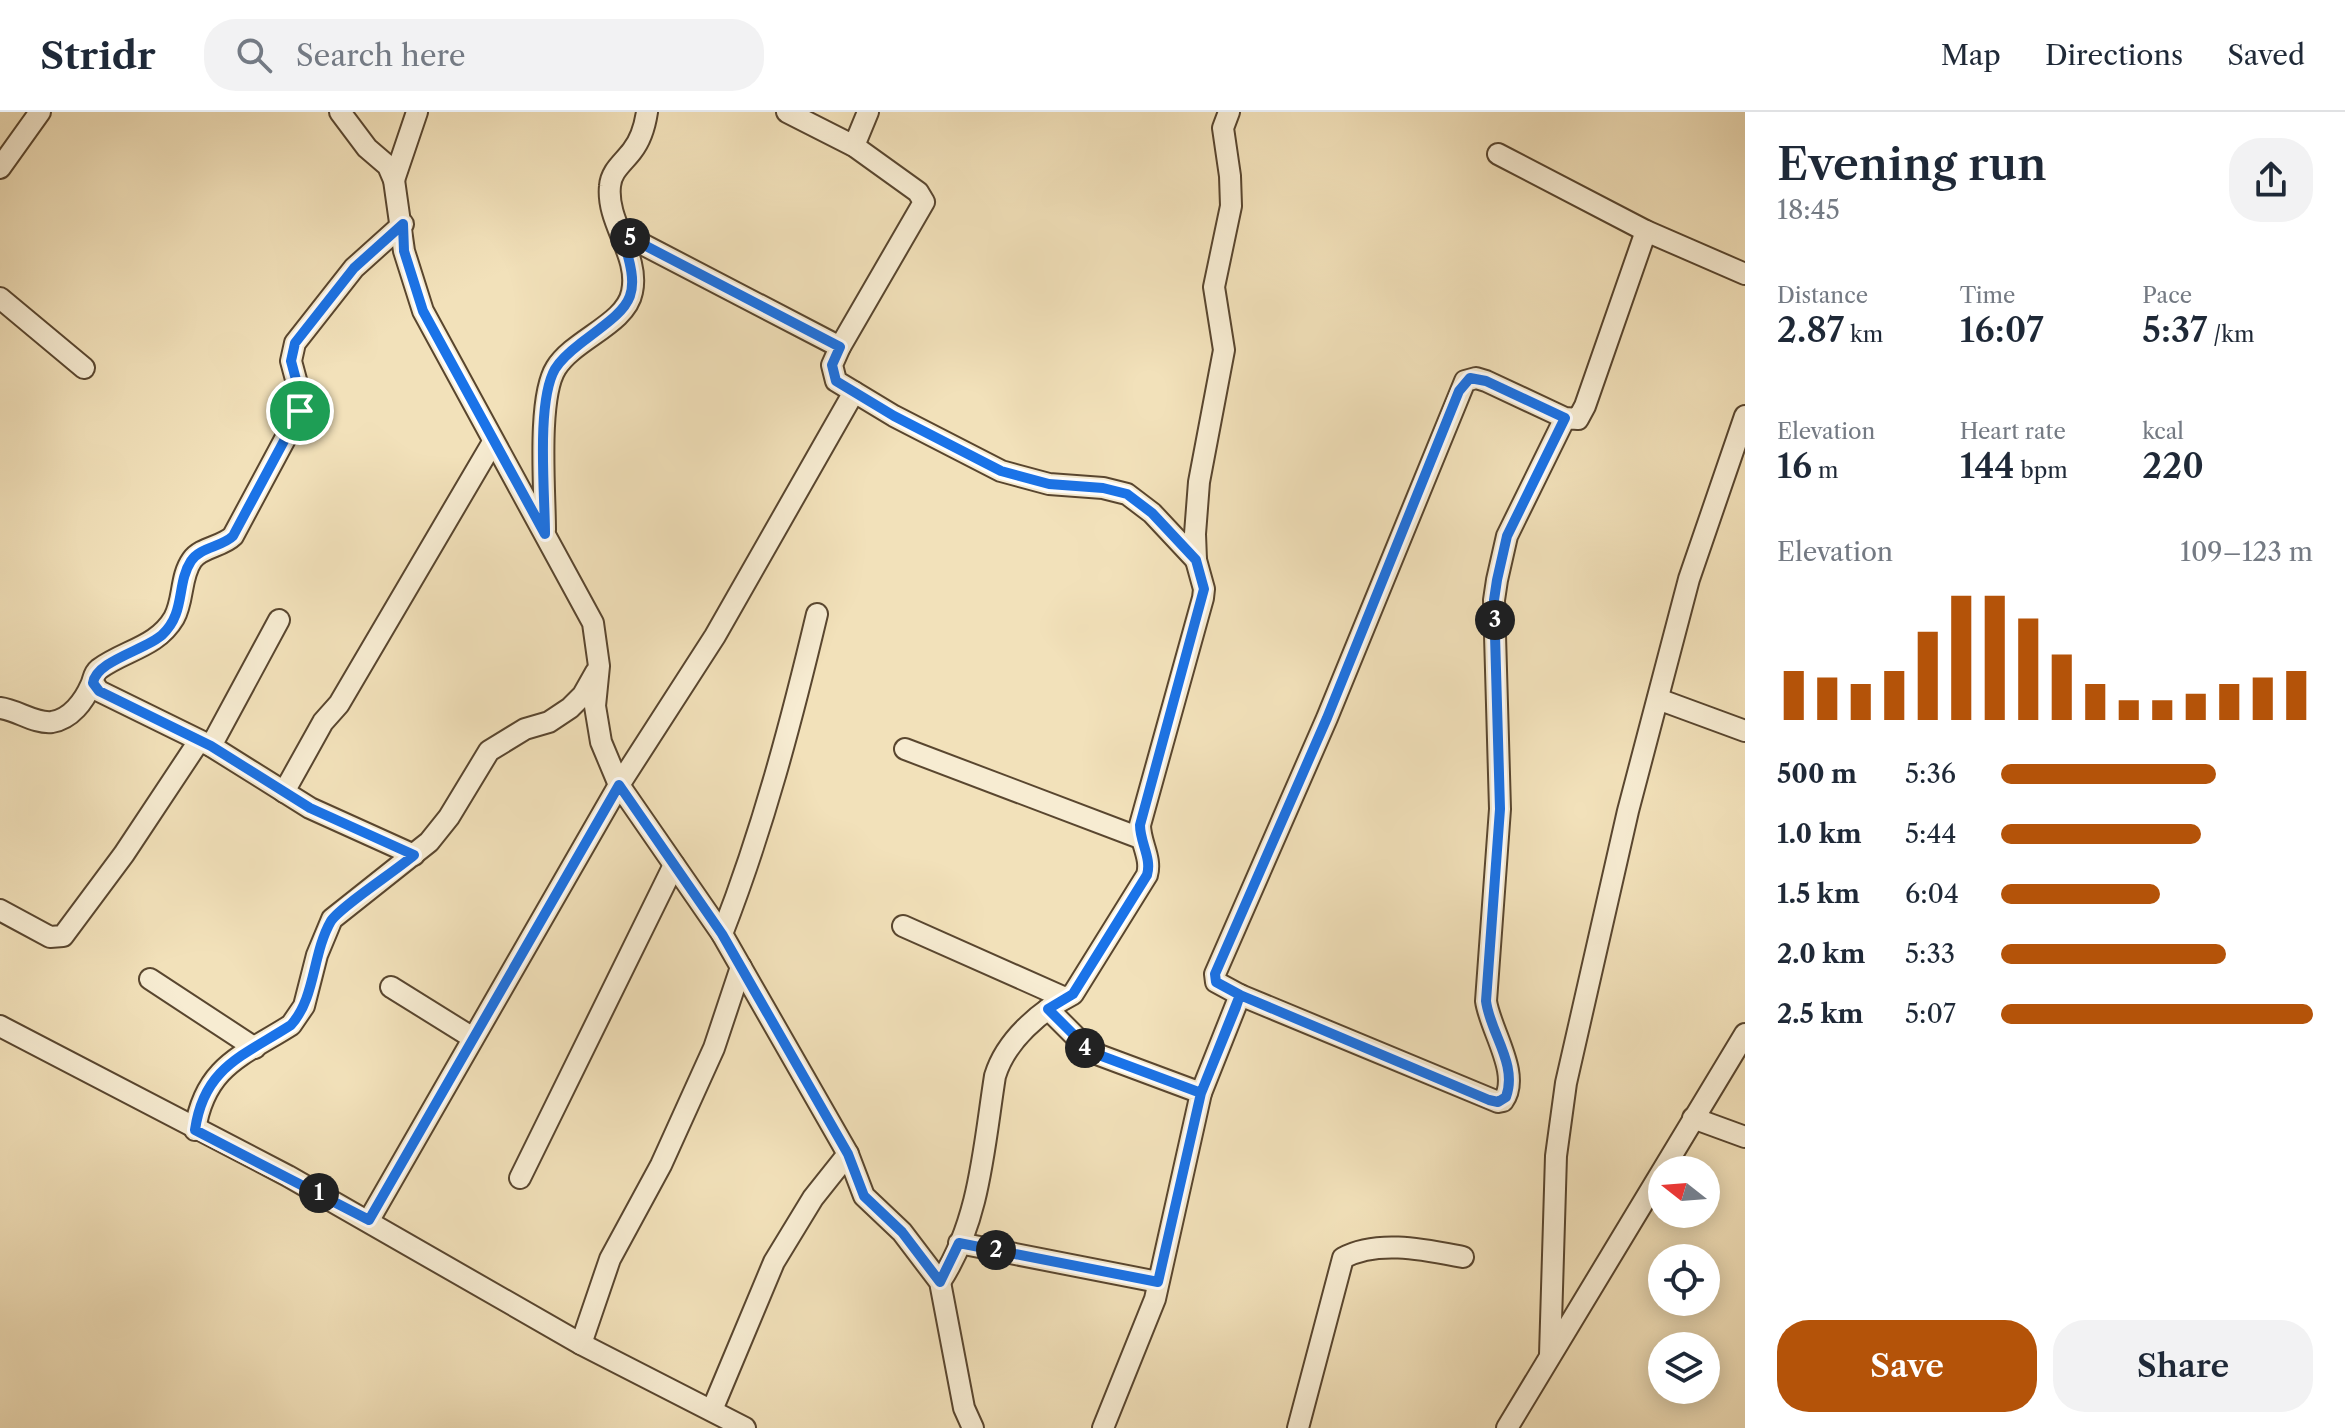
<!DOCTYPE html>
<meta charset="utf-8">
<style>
:root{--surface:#fff;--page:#f2f2f3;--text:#1f2937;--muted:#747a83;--line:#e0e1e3;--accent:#b45309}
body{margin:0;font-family:"Libre Caslon Text",serif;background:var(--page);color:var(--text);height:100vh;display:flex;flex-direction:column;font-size:30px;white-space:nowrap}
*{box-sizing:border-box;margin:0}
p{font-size:26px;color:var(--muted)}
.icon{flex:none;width:44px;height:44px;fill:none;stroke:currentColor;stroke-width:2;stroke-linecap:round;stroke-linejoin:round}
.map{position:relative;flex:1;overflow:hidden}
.panel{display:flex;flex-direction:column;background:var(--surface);width:600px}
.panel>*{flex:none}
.needle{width:52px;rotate:287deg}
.controls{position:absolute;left:1648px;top:1044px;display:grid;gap:16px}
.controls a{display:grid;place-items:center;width:72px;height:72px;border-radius:50%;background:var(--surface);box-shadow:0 4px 20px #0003;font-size:40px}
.pin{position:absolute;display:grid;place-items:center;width:68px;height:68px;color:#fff;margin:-34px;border:4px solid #fff;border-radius:50%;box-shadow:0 2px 8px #0007}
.km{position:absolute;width:40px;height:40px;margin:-20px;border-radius:50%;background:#222;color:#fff;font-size:22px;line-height:40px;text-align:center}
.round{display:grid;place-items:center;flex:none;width:84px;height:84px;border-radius:32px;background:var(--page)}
.overview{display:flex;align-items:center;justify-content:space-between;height:136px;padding:0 32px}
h1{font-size:44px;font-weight:600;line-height:60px}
.stats{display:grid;grid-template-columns:repeat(3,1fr);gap:12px;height:136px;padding:8px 32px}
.stats div{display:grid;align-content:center}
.stats b{font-size:34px;font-weight:600}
.stats small{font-size:22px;font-weight:400}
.stats p{font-size:22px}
.chart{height:224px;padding:16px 32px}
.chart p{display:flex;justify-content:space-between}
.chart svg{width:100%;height:144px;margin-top:8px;stroke:var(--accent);stroke-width:6}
.action{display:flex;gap:16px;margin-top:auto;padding:16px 32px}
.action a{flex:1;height:92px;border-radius:32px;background:var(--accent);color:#fff;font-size:32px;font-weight:600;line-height:92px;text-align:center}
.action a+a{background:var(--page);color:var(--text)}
ul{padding:0 32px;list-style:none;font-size:26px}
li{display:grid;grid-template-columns:128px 96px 1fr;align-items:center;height:60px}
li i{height:20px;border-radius:10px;background:var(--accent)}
header{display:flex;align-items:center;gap:48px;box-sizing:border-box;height:112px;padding:0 40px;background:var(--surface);border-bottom:2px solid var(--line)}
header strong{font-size:38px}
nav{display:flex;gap:44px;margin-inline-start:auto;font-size:28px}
.search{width:560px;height:72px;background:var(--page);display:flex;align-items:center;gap:20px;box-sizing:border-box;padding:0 28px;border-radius:32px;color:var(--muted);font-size:30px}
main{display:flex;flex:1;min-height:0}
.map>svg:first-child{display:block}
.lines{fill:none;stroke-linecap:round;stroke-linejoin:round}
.minor-casing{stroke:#59462f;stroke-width:24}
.minor{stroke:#f7ecd2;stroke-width:20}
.route-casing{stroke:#fff;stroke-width:16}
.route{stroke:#1a73e8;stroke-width:10}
</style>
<header>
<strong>Stridr</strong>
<div class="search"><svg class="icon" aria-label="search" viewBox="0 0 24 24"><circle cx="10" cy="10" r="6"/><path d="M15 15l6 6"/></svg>Search here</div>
<nav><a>Map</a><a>Directions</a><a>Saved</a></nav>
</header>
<main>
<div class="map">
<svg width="1745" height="1316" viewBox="0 0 1745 1316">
<rect width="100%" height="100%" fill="#f2e1ba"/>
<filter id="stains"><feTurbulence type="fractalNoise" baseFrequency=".0025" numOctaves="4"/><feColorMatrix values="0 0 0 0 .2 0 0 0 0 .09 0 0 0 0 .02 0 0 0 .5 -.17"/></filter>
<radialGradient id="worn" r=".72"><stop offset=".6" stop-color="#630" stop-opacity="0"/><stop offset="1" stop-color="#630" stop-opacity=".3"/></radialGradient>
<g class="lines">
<defs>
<g id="minor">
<polyline points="340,0 367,36 388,54 394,68 404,139 423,199 593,511 599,554 595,594 601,630 619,673 722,822 848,1042 864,1084 902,1120 940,1170 964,1296 973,1316"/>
<polyline points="787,0 854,34 918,80 924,90 840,235 832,253 836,269 894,304 1001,359 1049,372 1103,376 1127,382 1152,401 1196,448"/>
<polyline points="854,34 868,0"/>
<polyline points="1498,42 1646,119 1745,162"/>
<polyline points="0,56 40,0"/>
<polyline points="394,68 417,0"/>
<polyline points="621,121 840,235"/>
<polyline points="0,186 84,256"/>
<path d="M1565 306 1507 424 1497 468 1494 488 1500 697 1486 889C1490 918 1522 963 1503 989L1498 990 1240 883 1216 870 1215 862 1327 606 1465 269 1476 266 1486 269 1565 306 1578 307 1585 294 1646 119"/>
<path d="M545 418C545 380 537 286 556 256 574 227 626 212 632 180 640 143 606 111 610 74 611 59 623 51 632 39 640 29 645 13 647 0"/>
<polyline points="93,571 99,579 211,634 310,696 414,743"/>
<polyline points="1658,587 1745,619"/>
<path d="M0 596C17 598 35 612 52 610 71 607 84 589 91 573 94 567 93 562 99 557 125 538 157 535 174 506 184 488 180 465 192 448 201 435 222 435 233 424L300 299 302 290 291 249 295 231 354 156 403 112"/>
<polyline points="211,634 279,508"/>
<polyline points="905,637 1140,726"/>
<polyline points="284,680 323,610 339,592 493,330"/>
<polyline points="0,798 50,825 63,824 124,742 199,629"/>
<polyline points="903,814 1065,886"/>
<path d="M722 822C763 717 791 611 817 502"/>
<polyline points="150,867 255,936"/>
<polyline points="391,875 473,926"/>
<polyline points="1048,897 1091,940 1201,981"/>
<polyline points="0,914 288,1064 581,1232 745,1316"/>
<polyline points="1693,1006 1745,1025"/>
<path d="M195 1018C205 954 242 944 291 913L304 894 317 843 332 807 429 730 449 705 489 639 525 617 549 610 570 596 583 583 596 560"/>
<polyline points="520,1066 674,753"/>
<polyline points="369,1108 619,673 715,524 854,280"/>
<polyline points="959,1131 1158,1170"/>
<path d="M940 1170C980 1110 984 1033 995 964 1006 928 1040 899 1073 882L1147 763C1152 746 1140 731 1140 713L1203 486 1204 477 1196 448 1195 422 1199 370 1224 238 1214 175 1231 94 1230 64 1223 16 1229 0"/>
<polyline points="581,1232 610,1147 661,1053 714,936 741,855"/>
<polyline points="1550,1243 1556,1044 1566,971 1628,699 1689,467 1745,304"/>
<polyline points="712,1298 774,1150 813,1086 848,1042"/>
<polyline points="1103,1316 1155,1187 1201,981 1240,883"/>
<path d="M1298 1316 1343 1146C1378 1127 1426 1138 1463 1145"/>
<polyline points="1507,1316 1745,922"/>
</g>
</defs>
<use href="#minor" class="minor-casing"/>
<use href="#minor" class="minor"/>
</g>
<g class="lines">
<defs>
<path id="route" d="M300 299 233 424C222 435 200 435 191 449 176 472 186 501 162 523 145 538 96 549 93 571L99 579 211 634 310 696 414 743C397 758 340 795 331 809 312 842 316 885 291 913 243 944 204 955 195 1018L369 1108 619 673 722 822 848 1042 864 1084 902 1120 940 1170 959 1131 1158 1170 1201 981 1240 883 1489 988 1498 990 1506 985C1518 952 1490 921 1486 889L1500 697 1494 488 1497 468 1507 424 1565 306 1486 269 1470 266 1459 279 1327 606 1215 862 1216 870 1240 883 1236 895 1201 981 1091 940 1048 897 1073 882 1147 763C1152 746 1140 731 1140 713L1204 477 1196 448 1152 401 1127 382 1103 376 1049 372 1001 359 894 304 836 269 832 253 840 235 621 121C643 188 634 191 581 231 572 238 561 247 555 257 536 290 545 383 545 422L423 199 404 139 403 112 354 156 295 231 291 249 302 290 300 299"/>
</defs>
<use href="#route" class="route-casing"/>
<use href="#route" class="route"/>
</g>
<rect width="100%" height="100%" filter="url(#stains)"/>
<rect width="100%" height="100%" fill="url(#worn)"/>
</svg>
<div class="controls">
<a><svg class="needle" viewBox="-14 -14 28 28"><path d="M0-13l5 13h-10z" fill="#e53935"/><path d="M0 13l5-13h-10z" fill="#747a83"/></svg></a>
<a><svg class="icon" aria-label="locate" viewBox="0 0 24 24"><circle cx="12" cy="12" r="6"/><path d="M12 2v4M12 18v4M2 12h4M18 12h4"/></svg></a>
<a><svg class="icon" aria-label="layers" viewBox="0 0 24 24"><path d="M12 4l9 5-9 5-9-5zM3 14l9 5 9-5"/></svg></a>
</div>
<div class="pin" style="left:300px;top:299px;background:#1e9e55"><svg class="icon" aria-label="arrive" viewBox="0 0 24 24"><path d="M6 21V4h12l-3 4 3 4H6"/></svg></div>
<b class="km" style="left:319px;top:1081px">1</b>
<b class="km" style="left:996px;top:1138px">2</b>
<b class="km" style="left:1495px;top:508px">3</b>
<b class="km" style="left:1085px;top:936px">4</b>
<b class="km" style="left:630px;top:126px">5</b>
</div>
<section class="panel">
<div class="overview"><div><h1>Evening run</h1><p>18:45</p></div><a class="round"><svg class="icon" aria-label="share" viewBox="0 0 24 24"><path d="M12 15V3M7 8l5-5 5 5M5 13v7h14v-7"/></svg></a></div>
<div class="stats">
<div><p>Distance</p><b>2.87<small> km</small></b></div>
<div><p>Time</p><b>16:07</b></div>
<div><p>Pace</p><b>5:37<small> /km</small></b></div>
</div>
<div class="stats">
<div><p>Elevation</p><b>16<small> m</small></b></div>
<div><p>Heart rate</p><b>144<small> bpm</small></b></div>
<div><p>kcal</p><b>220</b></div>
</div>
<div class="chart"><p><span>Elevation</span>109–123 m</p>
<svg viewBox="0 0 160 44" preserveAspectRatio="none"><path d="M5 44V29M15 44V31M25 44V33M35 44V29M45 44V17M55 44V6M65 44V6M75 44V13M85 44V24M95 44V33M105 44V38M115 44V38M125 44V36M135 44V33M145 44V31M155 44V29"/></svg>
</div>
<ul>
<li><b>500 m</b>5:36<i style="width:69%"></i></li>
<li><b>1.0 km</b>5:44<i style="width:64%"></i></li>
<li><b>1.5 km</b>6:04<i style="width:51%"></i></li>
<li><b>2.0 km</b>5:33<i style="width:72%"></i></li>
<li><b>2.5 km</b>5:07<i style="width:100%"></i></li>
</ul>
<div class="action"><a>Save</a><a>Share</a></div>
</section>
</main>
